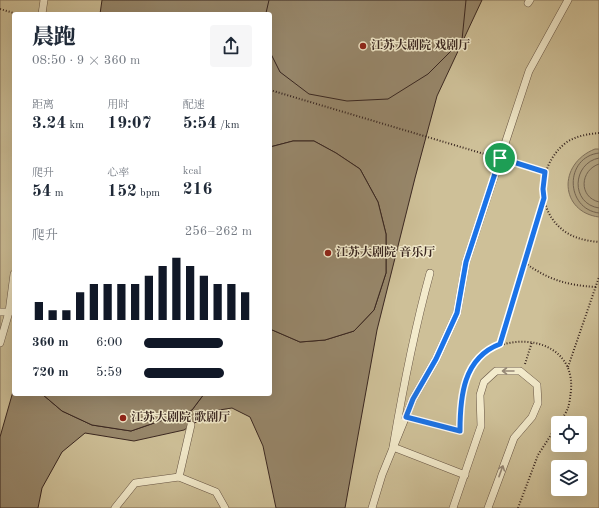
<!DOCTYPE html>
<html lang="zh">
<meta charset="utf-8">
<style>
:root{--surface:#fff;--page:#f6f6f7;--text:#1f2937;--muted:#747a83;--accent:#111827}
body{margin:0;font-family:"Old Standard TT","Noto Serif SC",serif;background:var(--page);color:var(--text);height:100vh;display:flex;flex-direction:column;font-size:15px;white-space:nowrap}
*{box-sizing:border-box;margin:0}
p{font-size:13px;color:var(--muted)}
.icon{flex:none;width:22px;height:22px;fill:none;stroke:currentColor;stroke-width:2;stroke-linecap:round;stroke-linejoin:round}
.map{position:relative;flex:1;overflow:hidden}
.panel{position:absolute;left:12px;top:12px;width:260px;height:384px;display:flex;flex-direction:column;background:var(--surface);border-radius:4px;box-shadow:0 4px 16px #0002}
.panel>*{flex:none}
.buttons{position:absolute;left:551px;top:416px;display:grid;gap:8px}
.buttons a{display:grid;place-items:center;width:36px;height:36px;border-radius:4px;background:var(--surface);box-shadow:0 4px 16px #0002;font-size:20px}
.pin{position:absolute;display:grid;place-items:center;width:34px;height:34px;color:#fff;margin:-17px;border:2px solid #fff;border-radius:50%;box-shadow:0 1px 4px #0007}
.round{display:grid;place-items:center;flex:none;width:42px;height:42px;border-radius:4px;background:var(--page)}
.summary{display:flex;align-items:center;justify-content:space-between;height:68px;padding:0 20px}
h1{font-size:22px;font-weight:800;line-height:30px}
.figures{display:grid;grid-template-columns:repeat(3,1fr);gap:6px;height:68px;padding:4px 20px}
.figures div{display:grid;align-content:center}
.figures b{font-size:17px;font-weight:800}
.figures small{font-size:11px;font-weight:400}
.figures p{font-size:11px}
.chart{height:112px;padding:8px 20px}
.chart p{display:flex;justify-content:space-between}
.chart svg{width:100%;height:72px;margin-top:4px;stroke:var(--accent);stroke-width:6}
ul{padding:0 20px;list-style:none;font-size:13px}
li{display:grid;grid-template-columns:64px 48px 1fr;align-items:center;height:30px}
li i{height:10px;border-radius:5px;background:var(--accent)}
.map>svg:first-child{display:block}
.green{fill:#cec098;stroke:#84735c;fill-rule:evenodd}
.water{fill:#b0a17f;stroke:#807059}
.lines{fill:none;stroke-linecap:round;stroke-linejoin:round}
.shore{stroke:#746450;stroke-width:1}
.building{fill:#97876b;stroke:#392620}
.lane-casing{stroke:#665444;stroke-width:8}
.path{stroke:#392620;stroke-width:2;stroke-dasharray:1 2;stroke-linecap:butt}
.lane{stroke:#f3ebcc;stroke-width:7}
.oneway{stroke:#968876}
.route-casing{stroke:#fff;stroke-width:8}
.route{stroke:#1a73e8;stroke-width:5}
.poi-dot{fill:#8f2418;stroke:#f3ebcc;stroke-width:1.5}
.labels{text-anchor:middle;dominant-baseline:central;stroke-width:3;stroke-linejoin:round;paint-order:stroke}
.poi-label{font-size:12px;font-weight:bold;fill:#392620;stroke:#f3ebcc;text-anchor:start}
</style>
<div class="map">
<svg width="599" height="508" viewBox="0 0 599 508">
<rect width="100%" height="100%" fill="#ede0b0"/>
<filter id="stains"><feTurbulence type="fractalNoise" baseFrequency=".005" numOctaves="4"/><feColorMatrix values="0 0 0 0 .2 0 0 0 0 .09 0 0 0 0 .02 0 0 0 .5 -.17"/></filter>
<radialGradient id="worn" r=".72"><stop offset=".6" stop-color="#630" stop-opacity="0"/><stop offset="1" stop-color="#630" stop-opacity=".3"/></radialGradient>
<path class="green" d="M0 0H599V508H0ZM14 14H270V394H14ZM558 423H580V445H558ZM558 467H580V489H558Z"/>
<path class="water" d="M595 149H599V217C560 212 557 164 595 149Z"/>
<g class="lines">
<g class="shore">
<path d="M599 153C564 157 565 209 599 213"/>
<path d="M599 158C572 163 570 204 599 208"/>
<path d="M599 164C580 170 578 197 599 202"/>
</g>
</g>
<g class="building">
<polygon points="102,0 482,0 437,96 415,178 377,330 345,508 276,508 263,446 250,417 232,408 213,411 184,430 134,441 85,433 62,452 42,488 38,508 0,508 0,437 14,388 14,394 270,394 270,14 100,14"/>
<polygon points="269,0 466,0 462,40 428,74 388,99 347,101 309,94 280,72 270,52 270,14 266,13"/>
<polygon points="293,141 314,141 336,153 360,169 378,202 386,234 386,273 374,310 354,331 325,340 300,342 270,329 270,147"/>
<polygon points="293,141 314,141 336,153 360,169 378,202 386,234 386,273 374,310 354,331 325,340 300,342 270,329 270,147"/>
<polygon points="42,394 204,394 192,410 131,431 92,425 62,411"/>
<polygon points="42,394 204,394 192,410 131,431 92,425 62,411"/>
</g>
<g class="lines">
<defs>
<g id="lane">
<polyline points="528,3 530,0"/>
<polyline points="42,14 44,0"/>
<path d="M430 273C414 331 403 388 393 447L465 475"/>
<polyline points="0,312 9,312"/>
<polyline points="0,343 9,312 14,274"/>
<polyline points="179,477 191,425"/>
<polyline points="115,508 135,483 179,477 216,492 225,508"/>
<polyline points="372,508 382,475 413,399 436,359 457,313 466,262 529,71 568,0"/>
<polyline points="453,508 481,426 480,395 484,382 496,371 520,371 537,385 538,403 532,417 514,438 488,508"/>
</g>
</defs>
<use href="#lane" class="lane-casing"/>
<g class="path">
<polyline points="0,9 17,14"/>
<polyline points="270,90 491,156"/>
<path d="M599 133C588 134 576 136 567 142 537 164 534 212 567 233 577 239 588 241 599 242"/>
<polyline points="509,161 545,172"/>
<path d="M525 263C549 280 566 285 596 287"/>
<polyline points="500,344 544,200"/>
<polyline points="525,364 532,342"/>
<polyline points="568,367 599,277"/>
<path d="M415 419 460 431C460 415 460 398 464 382 479 327 576 327 571 390 569 407 569 409 559 423"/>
<polyline points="518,508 538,455 558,424"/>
</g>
<use href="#lane" class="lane"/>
</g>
<defs><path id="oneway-shaft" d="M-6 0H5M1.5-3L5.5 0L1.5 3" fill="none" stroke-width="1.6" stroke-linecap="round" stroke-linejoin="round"/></defs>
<g class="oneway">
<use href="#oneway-shaft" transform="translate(508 371) rotate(180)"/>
<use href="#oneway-shaft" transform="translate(501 471) rotate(-70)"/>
</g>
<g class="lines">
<defs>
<path id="route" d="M500 158 545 172 543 189 544 198 500 344C463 358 460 397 460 431L406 417 413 399 436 359 457 313 466 262Z"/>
</defs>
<use href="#route" class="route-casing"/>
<use href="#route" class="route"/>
</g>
<g class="poi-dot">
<circle cx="363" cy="46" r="4"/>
<circle cx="328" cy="253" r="4"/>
<circle cx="123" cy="418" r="4"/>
</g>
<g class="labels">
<g class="poi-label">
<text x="371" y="46">江苏大剧院 戏剧厅</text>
<text x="336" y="253">江苏大剧院 音乐厅</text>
<text x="131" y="418">江苏大剧院 歌剧厅</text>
</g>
</g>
<rect width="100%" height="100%" filter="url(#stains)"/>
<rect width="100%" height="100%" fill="url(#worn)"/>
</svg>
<div class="buttons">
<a><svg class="icon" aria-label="locate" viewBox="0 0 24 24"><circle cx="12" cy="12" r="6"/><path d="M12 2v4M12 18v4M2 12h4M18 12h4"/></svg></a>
<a><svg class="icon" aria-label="layers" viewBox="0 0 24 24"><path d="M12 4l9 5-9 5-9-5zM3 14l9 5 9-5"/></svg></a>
</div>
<div class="pin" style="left:500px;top:158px;background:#1e9e55"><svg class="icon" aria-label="arrive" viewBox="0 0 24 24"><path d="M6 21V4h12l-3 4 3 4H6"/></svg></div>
<section class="panel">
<div class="summary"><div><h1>晨跑</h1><p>08:50 · 9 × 360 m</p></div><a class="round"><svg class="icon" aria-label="share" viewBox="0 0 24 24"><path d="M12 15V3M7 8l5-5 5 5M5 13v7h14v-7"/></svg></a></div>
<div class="figures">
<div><p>距离</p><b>3.24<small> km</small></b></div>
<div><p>用时</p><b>19:07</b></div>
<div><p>配速</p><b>5:54<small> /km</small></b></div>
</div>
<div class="figures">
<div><p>爬升</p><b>54<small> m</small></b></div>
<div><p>心率</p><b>152<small> bpm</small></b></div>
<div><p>kcal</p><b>216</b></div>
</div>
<div class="chart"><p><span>爬升</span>256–262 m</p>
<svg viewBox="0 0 160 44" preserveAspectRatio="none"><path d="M5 44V33M15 44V38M25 44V38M35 44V27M45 44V22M55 44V22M65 44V22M75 44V22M85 44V17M95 44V11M105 44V6M115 44V11M125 44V17M135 44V22M145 44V22M155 44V27"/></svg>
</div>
<ul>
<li><b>360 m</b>6:00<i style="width:73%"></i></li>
<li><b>720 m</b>5:59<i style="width:74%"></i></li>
</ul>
</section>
</div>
